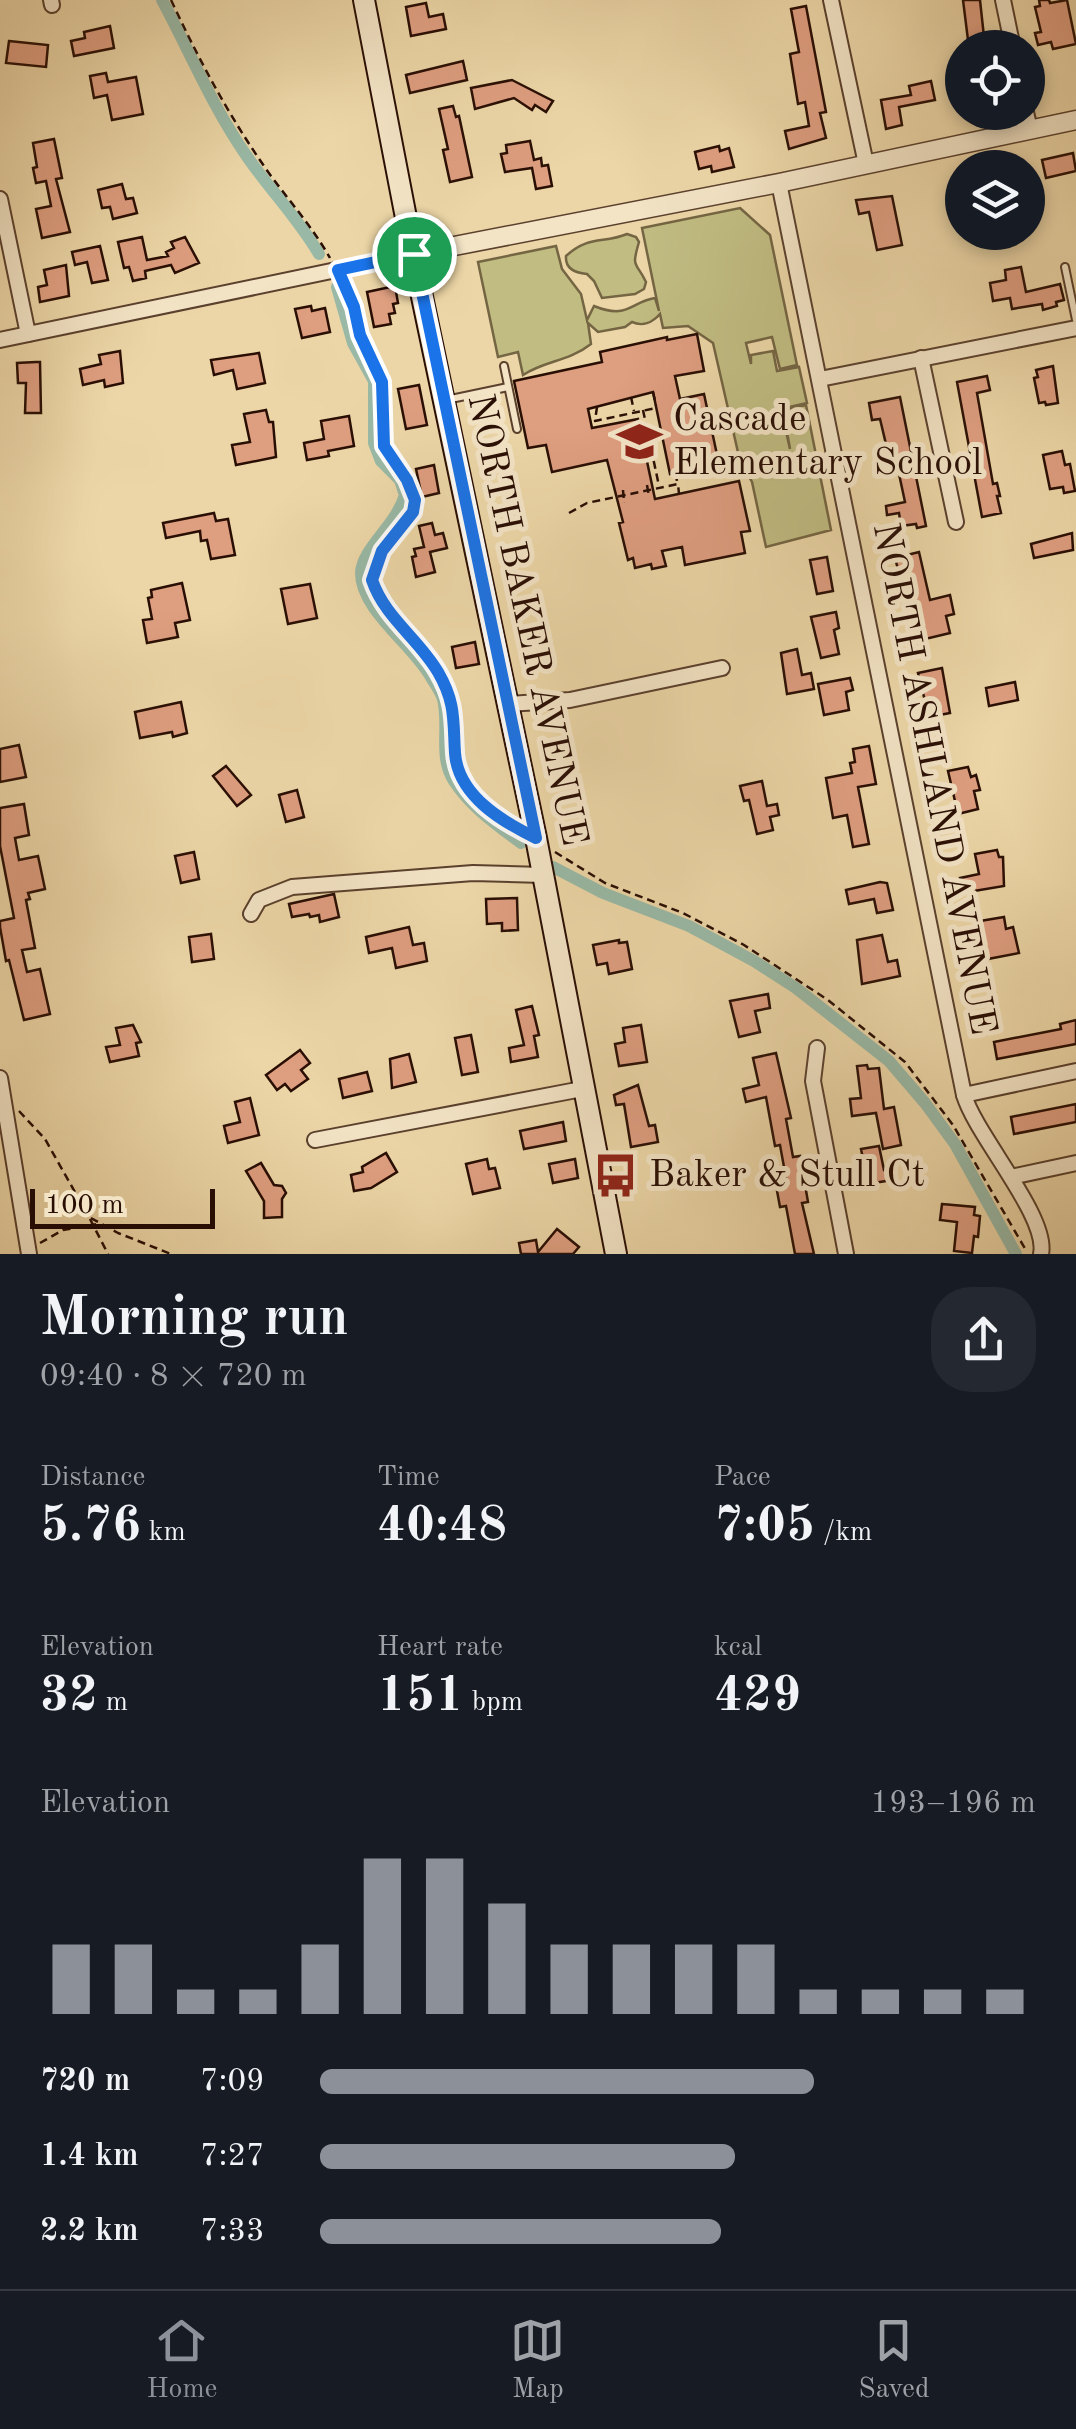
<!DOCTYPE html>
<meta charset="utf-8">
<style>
:root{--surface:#171b24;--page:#242831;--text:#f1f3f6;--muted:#9ea1a6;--line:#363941;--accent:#8c9099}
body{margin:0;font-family:"Old Standard TT",serif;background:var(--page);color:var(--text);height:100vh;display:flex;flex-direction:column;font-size:38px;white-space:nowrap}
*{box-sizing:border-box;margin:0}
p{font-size:32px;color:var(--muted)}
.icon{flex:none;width:55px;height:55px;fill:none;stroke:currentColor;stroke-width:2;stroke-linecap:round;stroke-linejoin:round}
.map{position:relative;height:1254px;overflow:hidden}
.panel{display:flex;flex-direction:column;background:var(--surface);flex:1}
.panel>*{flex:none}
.buttons{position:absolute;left:945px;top:30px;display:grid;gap:20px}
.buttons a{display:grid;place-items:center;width:100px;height:100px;border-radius:50%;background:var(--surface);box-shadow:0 5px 15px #0003;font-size:50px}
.scale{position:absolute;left:30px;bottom:25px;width:185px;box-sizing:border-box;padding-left:10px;border:5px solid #290e04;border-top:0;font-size:28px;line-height:35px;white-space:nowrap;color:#290e04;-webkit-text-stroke:8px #f3e4c6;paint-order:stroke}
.pin{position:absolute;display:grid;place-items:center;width:85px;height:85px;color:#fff;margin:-42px;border:5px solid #fff;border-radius:50%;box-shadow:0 2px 10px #0007}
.round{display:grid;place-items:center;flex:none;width:105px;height:105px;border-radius:40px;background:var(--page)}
.headline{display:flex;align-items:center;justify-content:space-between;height:170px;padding:0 40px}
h1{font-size:55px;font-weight:600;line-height:75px}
.figures{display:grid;grid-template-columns:repeat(3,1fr);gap:15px;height:170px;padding:10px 40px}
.figures div{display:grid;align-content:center}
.figures b{font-size:50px;font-weight:600}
.figures small{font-size:28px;font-weight:400}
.figures p{font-size:28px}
.chart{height:280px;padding:20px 40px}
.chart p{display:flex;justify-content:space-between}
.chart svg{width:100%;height:180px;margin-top:10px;stroke:var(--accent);stroke-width:6}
ul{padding:0 40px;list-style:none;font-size:32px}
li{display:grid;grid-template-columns:160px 120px 1fr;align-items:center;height:75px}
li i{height:25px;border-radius:12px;background:var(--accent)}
.dock{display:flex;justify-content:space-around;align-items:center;height:140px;border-top:2px solid var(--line);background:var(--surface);font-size:28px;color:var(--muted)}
.dock a{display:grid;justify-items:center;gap:5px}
.dock .selected{color:var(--accent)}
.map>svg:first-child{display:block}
.green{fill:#c0bc82;stroke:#746543;stroke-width:2.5}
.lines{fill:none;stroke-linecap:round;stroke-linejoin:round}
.canal{stroke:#99b9a6;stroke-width:12}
.building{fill:#de9e80;stroke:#290e04;stroke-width:2.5}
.service-casing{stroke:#5a402d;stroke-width:10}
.minor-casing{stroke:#5a402d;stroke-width:18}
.tertiary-casing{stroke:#5a402d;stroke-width:21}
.secondary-casing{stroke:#290e04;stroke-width:24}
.path{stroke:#290e04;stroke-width:2.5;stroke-dasharray:8 5;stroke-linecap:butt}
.service{stroke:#f3e4c6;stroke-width:6}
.minor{stroke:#f3e4c6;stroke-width:14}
.tertiary{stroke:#f3e4c6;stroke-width:18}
.secondary{stroke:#f3e4c6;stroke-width:20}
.route-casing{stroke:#fff;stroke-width:20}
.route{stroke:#1a73e8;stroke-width:12}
.labels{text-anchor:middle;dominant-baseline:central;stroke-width:10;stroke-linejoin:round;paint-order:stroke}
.poi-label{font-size:38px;fill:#290e04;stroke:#f3e4c6;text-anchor:start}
.street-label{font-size:38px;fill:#290e04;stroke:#f3e4c6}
</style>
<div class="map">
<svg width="1076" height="1254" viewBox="0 0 1076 1254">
<rect width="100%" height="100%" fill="#ecd6a7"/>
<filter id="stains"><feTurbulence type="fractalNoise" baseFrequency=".002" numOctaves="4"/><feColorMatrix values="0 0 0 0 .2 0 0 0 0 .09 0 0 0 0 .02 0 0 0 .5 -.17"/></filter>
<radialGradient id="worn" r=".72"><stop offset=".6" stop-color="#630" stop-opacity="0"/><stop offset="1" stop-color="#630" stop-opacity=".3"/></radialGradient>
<g class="green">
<path d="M740 208 770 235 797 365 780 369 772 337 746 343 751 364V355L773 351 777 371 799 367 807 403 781 409 790 449 783 410 806 405 831 530 766 547 752 482 740 461 713 343 688 326 663 328 660 314C653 322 643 327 632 322L625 327 598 332 588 323 591 344C568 362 546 360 523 375L518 352 498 357 478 262 556 246 562 269 581 294 587 320 594 306C628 320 630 302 655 298L659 311 642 228Z"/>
<path d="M627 234 636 237 639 242C631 269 636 261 646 282L644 289 635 294 602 298 594 281 587 274C575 273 565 269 566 256 589 235 603 244 627 234Z"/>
</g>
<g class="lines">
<g class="canal">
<path d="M162 0C190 52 212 106 246 155 270 190 298 218 319 254"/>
<path d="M337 287 353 343 374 381V443L381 461 400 480 405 495C396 526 362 548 361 573 361 611 415 646 432 679 436 685 441 693 443 699 450 727 438 756 454 781 471 807 497 825 521 843"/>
<polyline points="553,867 603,893 689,926 754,961 796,988 889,1061 925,1103 955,1144 1016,1254"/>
</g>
</g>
<g class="building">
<polygon points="963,0 980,0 985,46 969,48"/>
<polygon points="1039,0 1049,0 1050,3 1067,0 1076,44 1053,49 1051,42 1038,45 1035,33 1041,32 1035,7 1040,6"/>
<polygon points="426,3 429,17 443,14 446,29 411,36 406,7"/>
<polygon points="806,6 826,112 820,113 826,138 789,149 785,131 809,126 805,102 798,104 790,54 799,52 791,9"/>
<polygon points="110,26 114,48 74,56 71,41 85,38 84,32"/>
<polygon points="9,41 48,45 46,67 6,63"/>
<polygon points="463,61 467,80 410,93 406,75"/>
<polygon points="106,73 108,82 136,77 143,114 112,120 107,95 94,98 90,76"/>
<polygon points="512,80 553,101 546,112 535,105 532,110 514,98 475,109 471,88"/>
<polygon points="931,81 935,100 899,107 902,125 886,129 881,100 911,95 909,86"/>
<polygon points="453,106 456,117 459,116 472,177 450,182 443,150 448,149 439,109"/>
<polygon points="54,139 62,178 56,179 70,232 42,238 36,209 51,206 46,181 36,183 33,168 37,167 33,143"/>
<polygon points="530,141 534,160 541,158 542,166 548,165 552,186 536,189 532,168 505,172 501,154 507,153 506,145"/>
<polygon points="719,146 720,151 729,148 734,167 712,172 711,166 699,169 695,152"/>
<polygon points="1073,153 1076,171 1046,178 1042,160"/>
<polygon points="122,184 126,199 133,198 137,213 113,219 110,207 102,208 98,190"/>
<polygon points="892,196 902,245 877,250 869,212 859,214 856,200"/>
<polygon points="142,237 147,260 168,256 166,252 174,248 171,242 185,237 199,263 175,273 171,265 145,271 146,278 133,281 129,267 124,268 118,242"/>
<polygon points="100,246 108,280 92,283 87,262 75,265 72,252"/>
<polygon points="66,265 69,296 40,302 38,287 47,285 44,270"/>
<polygon points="1021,267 1026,292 1060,284 1064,300 1056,302 1057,306 1043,310 1042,304 1012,309 1010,298 993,301 990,283 1006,280 1005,270"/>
<polygon points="395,286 398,303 393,304 395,313 389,314 391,324 374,327 367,292"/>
<polygon points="311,306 312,311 325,308 330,332 302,338 295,309"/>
<polygon points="697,334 704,371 675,376 680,399 704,394 719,464 670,474 653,392 588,409 592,428 638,419 655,499 739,481 750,531 741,532 745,553 685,565 682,547 662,551 666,566 652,569 651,564 635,568 633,558 628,560 619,523 623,522 607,460 552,472 546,445 528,448 514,381 602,362 600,352 667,337 667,340"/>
<polygon points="120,351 123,383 105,387 104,380 83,385 80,369 101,364 99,355"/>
<polygon points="259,353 265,383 237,389 233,370 214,375 211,360"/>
<polygon points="36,362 40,362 41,413 25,413 26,383 18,383 17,363"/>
<polygon points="1053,366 1058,403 1046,405 1045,402 1039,403 1034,378 1038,377 1036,370"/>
<polygon points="987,376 990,390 977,393 993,484 997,483 1000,496 997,496 1001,513 982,517 957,382"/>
<polygon points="419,385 427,425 406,429 398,389"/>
<polygon points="900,397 926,526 917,528 916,524 901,526 899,513 887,515 886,506 905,502 896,460 890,461 880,419 872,420 869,403"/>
<polygon points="266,410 269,422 273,422 276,457 236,465 232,445 250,442 244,414"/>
<polygon points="349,416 354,446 328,451 329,456 307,460 304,443 324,439 321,421"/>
<polygon points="1062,451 1065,465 1070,464 1075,491 1064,493 1063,487 1050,489 1043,455"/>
<polygon points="434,465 439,493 422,497 416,469"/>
<polygon points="214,513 216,521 228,519 235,555 211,559 207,540 201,541 200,531 166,538 163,523"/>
<polygon points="432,523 435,535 443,533 447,548 430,552 435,572 416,577 412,557 416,556 414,549 424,547 419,526"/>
<polygon points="1072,533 1073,550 1034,558 1031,544"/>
<polygon points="919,552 930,600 950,595 954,614 946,616 950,633 921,640 918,626 922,625 914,592 911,593 906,572 899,573 895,558"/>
<polygon points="827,557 833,591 817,594 810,560"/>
<polygon points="182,583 190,620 175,623 178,637 147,643 143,620 152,619 148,598 152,597 151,590"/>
<polygon points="310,584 317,618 288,624 281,589"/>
<polygon points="836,612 839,628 834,630 839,654 821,658 811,617"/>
<polygon points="475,642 479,664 456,668 452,647"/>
<polygon points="797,649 802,675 811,673 814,689 787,694 781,653"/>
<polygon points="942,668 950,713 929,717 918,673"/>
<polygon points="850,678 853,690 846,692 849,710 824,715 818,684"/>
<polygon points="1015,682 1018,700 989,706 986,688"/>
<polygon points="181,702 187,733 173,737 172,732 140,738 135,712"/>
<polygon points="19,745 26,777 0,782 0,749"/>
<polygon points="869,746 876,784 858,787 869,844 853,847 847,815 833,818 826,778 852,773 850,763 855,762 853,749"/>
<polygon points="226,766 251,795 237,806 213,776"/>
<polygon points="968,767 971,777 976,775 980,790 974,791 978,809 958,814 948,771"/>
<polygon points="762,781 767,806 777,804 779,815 770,817 773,830 757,834 749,800 744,801 740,786"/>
<polygon points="297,790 304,817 286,822 279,795"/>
<polygon points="24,804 29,835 15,838 19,860 38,856 45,889 28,893 30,899 26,900 35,948 22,950 27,972 40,969 50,1014 24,1020 9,960 6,961 0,927 0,921 14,918 0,846 0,808"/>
<polygon points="997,850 999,857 1003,857 1004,886 962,893 960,878 979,874 975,854"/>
<polygon points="194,852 199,879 181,883 175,856"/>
<polygon points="880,882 887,883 893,910 877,913 874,899 849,904 846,890"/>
<polygon points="334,894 339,917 320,922 319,915 310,917 309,914 292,917 289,904"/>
<polygon points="517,898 518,930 502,931 502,923 487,924 486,899"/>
<polygon points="1004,917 1006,929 1013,927 1019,953 988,959 980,921"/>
<polygon points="409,927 413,945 424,943 427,961 396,968 392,948 369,953 366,937"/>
<polygon points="211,934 214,959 192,962 189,937"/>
<polygon points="882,935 888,962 897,960 900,976 862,984 857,940"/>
<polygon points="619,940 619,943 627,942 632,969 609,974 607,963 597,965 593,945"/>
<polygon points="768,994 770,1008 755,1011 760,1032 739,1037 730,1001"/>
<polygon points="532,1006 539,1035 534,1036 538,1057 511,1062 509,1048 524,1045 516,1010"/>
<polygon points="1076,1020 1076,1044 997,1059 994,1042 1061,1029 1060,1024"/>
<polygon points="133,1025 141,1042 136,1043 139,1056 110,1062 106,1047 120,1045 116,1028"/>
<polygon points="641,1025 647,1062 619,1066 615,1044 625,1042 623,1028"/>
<polygon points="471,1035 478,1072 462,1075 455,1038"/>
<polygon points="300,1050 310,1063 301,1070 308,1079 291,1091 285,1084 277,1090 266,1075"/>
<polygon points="776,1053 791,1118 786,1119 793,1157 800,1156 808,1202 802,1203 814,1254 795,1254 786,1206 780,1207 775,1180 786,1178 780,1145 775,1146 766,1097 746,1102 743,1089 759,1085 753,1058"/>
<polygon points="409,1054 416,1082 392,1088 390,1059"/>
<polygon points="867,1065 868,1069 879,1068 884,1109 894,1107 901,1145 883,1149 876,1113 852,1116 850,1099 861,1098 857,1066"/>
<polygon points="367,1072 372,1091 343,1098 339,1079"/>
<polygon points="638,1085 649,1126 655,1125 658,1142 631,1147 624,1104 616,1105 614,1095"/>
<polygon points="250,1098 259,1135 228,1143 224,1126 240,1122 235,1102"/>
<polygon points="1076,1104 1076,1122 1014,1134 1011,1117"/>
<polygon points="563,1122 566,1141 524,1149 520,1131"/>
<polygon points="879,1146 884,1170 890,1169 892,1180 868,1184 861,1149"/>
<polygon points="386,1153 397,1172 371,1188 354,1191 351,1175 363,1172 362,1167"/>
<polygon points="487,1159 489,1169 495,1168 500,1188 473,1194 466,1164"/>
<polygon points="575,1159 578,1178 553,1183 549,1164"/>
<polygon points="261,1163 274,1185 282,1186 286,1193 282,1199 282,1217 264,1218 264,1201 246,1171"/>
<polygon points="942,1204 975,1207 974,1215 980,1216 978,1237 974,1236 972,1253 954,1251 957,1222 940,1220"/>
<polygon points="557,1229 579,1247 573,1254 521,1254 519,1243 536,1240 538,1252"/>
</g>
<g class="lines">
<defs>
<g id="service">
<polyline points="1065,267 1076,320"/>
<polyline points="504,366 517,429"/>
<polyline points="446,400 508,387"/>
</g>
<g id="minor">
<polyline points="51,0 52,5"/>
<polyline points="831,0 866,164"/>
<polyline points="1003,0 1013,48"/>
<polyline points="1026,112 1030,130"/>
<path d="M779 183 964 1095C976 1136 1049 1217 1041 1254"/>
<polyline points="0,199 28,334"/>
<polyline points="0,340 413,254"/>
<polyline points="921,358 956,522"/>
<polyline points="820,379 1076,328"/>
<polyline points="508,704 570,700 722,668"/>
<polyline points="251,914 259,900 292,887 473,873 543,875"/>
<polyline points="817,1048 813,1081 846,1254"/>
<polyline points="0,1078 29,1254"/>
<polyline points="964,1095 1076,1071"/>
<polyline points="315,1140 582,1089"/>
<polyline points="1011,1177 1076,1163"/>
</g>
<polyline id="tertiary" points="413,254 779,183 1076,120"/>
<polyline id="secondary" points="364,0 413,254 536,838 616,1254"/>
</defs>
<use href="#service" class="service-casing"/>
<use href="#minor" class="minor-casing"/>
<use href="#tertiary" class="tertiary-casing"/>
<use href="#secondary" class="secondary-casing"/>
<g class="path">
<path d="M171 0C200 62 231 120 271 176 291 203 313 228 330 258"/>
<path d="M344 282 354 307 359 335 382 382 383 447 407 480 415 500 413 512 381 551 372 580C385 619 419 639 439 674 458 707 452 721 455 756 459 789 491 815 519 830"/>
<polyline points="653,392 656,405"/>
<polyline points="631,397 634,411"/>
<polyline points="597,407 595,421 656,408"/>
<polyline points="643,410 659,486"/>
<polyline points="676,473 677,482"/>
<polyline points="647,485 649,497"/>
<polyline points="623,490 624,503"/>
<polyline points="569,513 587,503 678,484 679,494"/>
<polyline points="555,852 605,883 683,913 744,945 828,1000 905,1062 953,1125 1027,1252"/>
<polyline points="19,1111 45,1139 89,1217 118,1233 171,1254"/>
<polyline points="90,1219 108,1254"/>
<polyline points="40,1243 63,1230 97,1224"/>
</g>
<use href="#service" class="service"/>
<use href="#minor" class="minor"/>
<use href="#tertiary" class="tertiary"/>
<use href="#secondary" class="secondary"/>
</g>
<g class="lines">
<defs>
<path id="route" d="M414 254 536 838C503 822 458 796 455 753 453 721 456 703 438 672 418 638 385 618 372 580L382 551 413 512 415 500 407 480 384 446 382 382 360 335 354 307 338 270Z"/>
</defs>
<use href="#route" class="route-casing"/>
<use href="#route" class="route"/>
</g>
<defs>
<symbol id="school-bare" viewBox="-9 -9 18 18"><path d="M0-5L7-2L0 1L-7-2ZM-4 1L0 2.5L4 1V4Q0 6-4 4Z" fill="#8f2418" stroke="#f3e4c6" stroke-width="2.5" paint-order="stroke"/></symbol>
<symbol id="bus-bare" viewBox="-9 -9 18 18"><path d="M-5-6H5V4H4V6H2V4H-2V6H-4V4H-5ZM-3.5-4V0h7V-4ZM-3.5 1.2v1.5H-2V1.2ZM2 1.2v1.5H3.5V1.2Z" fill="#8f2418" stroke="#f3e4c6" stroke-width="2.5" paint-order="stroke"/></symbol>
</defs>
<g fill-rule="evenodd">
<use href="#school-bare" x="608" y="410" width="63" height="63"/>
<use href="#bus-bare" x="584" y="1144" width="63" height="63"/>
</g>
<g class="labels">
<g class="poi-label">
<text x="673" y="420">Cascade<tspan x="673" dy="44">Elementary School</tspan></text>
<text x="649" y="1176">Baker &amp; Stull Ct</text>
</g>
<g class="street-label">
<text transform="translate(526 620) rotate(78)">NORTH BAKER AVENUE</text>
<text transform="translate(933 779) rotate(79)">NORTH ASHLAND AVENUE</text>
</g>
</g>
<rect width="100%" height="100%" filter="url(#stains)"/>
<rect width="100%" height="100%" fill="url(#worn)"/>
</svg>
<div class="buttons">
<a><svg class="icon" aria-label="locate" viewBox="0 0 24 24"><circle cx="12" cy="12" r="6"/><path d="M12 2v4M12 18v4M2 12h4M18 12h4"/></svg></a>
<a><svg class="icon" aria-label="layers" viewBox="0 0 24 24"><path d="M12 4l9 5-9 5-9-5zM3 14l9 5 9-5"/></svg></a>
</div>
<div class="scale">100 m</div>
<div class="pin" style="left:414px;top:254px;background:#1e9e55"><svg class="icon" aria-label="arrive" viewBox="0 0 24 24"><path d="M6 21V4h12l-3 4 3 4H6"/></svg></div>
</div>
<section class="panel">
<div class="headline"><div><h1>Morning run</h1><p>09:40 · 8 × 720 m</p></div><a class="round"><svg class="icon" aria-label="share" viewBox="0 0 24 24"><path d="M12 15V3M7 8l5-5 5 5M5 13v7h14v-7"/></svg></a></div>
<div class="figures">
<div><p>Distance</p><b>5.76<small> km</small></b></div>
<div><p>Time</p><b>40:48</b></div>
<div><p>Pace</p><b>7:05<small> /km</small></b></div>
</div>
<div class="figures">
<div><p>Elevation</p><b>32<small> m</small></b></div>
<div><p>Heart rate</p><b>151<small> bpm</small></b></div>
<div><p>kcal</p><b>429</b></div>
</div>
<div class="chart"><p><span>Elevation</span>193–196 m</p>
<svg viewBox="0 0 160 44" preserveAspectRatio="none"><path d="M5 44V27M15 44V27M25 44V38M35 44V38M45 44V27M55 44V6M65 44V6M75 44V17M85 44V27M95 44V27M105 44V27M115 44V27M125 44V38M135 44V38M145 44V38M155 44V38"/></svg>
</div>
<ul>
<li><b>720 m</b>7:09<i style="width:69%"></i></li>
<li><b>1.4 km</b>7:27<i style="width:58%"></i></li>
<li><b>2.2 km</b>7:33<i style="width:56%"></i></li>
</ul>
</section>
<nav class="dock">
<a class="selected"><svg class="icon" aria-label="home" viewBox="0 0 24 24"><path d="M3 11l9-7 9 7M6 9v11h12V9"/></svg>Home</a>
<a><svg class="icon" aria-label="map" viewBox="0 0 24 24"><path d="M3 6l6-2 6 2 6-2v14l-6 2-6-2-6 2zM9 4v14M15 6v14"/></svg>Map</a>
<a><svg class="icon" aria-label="saved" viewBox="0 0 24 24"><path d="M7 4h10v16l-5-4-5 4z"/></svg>Saved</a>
</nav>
